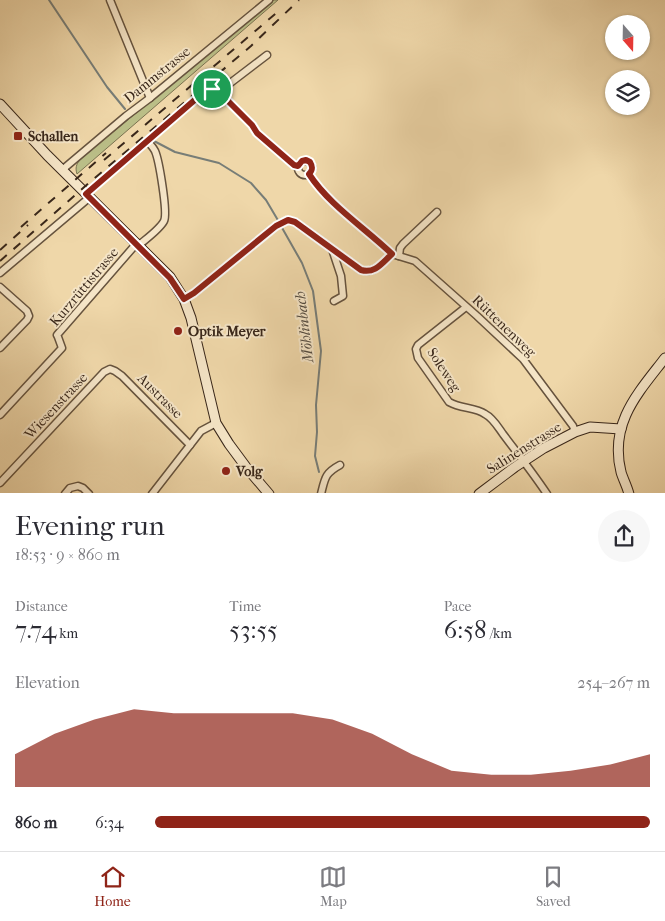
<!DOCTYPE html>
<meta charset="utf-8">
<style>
:root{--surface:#fff;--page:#f7f7f7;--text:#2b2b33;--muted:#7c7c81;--line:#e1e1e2;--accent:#8f2418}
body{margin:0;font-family:"IM FELL French Canon",serif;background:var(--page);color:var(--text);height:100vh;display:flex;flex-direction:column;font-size:19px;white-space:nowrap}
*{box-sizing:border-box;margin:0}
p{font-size:16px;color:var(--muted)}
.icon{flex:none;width:28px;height:28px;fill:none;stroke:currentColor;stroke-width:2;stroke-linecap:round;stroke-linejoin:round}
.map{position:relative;height:493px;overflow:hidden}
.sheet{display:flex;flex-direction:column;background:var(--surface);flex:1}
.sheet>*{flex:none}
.needle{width:32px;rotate:160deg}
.buttons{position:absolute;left:605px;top:15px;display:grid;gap:10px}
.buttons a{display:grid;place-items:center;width:45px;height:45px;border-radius:50%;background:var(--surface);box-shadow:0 1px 4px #0004;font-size:25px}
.pin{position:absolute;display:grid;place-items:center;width:42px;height:42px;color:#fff;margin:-21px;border:2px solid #fff;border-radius:50%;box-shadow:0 1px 5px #0007}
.round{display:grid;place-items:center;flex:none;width:52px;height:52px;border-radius:26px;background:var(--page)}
.headline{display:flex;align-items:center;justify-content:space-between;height:85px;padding:0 15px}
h1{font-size:28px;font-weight:600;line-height:38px}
.stats{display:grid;grid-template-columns:repeat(3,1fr);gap:8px;height:85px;padding:5px 15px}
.stats div{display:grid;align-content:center}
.stats b{font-size:25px;font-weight:600}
.stats small{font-size:14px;font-weight:400}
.stats p{font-size:14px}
.chart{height:140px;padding:10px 15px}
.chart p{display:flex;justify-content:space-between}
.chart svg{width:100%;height:90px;margin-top:5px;fill:var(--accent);opacity:.7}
ul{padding:0 15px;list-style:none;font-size:16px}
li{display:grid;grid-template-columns:80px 60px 1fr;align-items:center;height:38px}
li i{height:12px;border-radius:6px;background:var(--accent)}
.menu{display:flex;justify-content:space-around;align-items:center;height:70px;border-top:1px solid var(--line);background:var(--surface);font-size:14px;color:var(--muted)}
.menu a{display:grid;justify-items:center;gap:2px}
.menu .active{color:var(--accent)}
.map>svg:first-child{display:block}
.green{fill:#babe87;stroke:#7a7250}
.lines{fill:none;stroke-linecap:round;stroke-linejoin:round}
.stream{stroke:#777d77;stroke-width:2}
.street-casing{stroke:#66533e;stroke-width:9}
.secondary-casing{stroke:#39271a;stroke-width:11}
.street{stroke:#f5e5c7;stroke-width:6}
.secondary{stroke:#f5e5c7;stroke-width:9}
.rail{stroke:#39271a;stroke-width:2;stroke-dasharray:9 9;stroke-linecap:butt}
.route-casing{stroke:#fff;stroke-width:10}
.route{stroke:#8f2418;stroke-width:6}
.poi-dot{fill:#8f2418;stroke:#f5e5c7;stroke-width:2}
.labels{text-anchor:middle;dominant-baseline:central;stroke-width:4;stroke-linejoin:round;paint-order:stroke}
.street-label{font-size:14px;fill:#39271a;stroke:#f5e5c7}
.poi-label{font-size:14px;font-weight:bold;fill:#39271a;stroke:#f5e5c7;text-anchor:start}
.water-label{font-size:15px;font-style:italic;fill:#534b41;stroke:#f5e5c7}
</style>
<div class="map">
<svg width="665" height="494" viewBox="0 0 665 494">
<rect width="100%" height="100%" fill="#efd7a9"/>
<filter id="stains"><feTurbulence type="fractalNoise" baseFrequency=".004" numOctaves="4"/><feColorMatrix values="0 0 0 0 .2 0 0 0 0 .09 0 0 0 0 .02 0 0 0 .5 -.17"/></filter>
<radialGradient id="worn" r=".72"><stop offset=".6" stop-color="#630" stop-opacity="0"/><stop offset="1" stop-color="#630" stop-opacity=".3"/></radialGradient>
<path class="green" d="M274 0H278L77 174C73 162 83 158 91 150Z"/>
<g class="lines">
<g class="stream">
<polyline points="49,0 107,87 125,109"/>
<polyline points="154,141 175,152 219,163 251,183 266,200 279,222"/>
<polyline points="281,226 302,263 313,291 321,351 316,405 317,432 315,456 319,472"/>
</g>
<defs>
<g id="street">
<polyline points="110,0 150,98"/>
<polyline points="222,86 225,98 252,125 257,133 294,165 298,166"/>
<circle cx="305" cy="168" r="7"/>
<polyline points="62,170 126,116 150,98 269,0"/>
<path d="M309 174C329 205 365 228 392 254"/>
<polyline points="86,194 197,98 212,89 229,84 267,55"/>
<path d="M139 245C146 239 160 229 164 221 168 213 159 160 155 151 153 147 150 144 147 141"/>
<polyline points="332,249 341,276 343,296 334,301"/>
<polyline points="399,256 400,248 403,244 437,212"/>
<polyline points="0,273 90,197"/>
<polyline points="0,287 27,311 29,316 27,320 0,348"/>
<path d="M184 299 194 293 276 226 288 220 295 222 361 270C374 274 383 263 392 254L415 261 477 316 523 359 573 426 575 432"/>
<path d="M466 307 461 311 418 345 416 349 418 358 449 402C461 409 475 407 485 414 493 418 498 427 503 434 518 454 533 473 547 494"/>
<polyline points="0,415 62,348 58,337 57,335 137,243"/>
<polyline points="0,483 104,372 110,369 115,371 122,376 190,445"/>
<polyline points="65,494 70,488 78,486 83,488 89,494"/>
<polyline points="152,494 201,431 216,423"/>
<path d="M321 494C325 478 325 473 340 465"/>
</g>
<g id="secondary">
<polyline points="0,104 47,155 170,277 184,299 191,318 216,423 229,444 246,467 269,494"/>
<polyline points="479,494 515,467 544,448 575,432 590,427 621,429"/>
<path d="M629 494C627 486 623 479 621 472 609 423 638 393 665 358"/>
</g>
</defs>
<use href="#street" class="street-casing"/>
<use href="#secondary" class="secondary-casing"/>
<use href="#street" class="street"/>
<use href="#secondary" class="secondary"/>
<g class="rail">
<polyline points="104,160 281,9"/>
<polyline points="21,227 106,153"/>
<polyline points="0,250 28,225"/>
<polyline points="0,261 90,182 251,46 299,0"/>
</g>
</g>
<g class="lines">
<defs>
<path id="route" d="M222 86 223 92 225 98 252 125 257 133 294 165 298 166 302 161 306 160 310 162C313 167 313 170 309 174 329 205 365 228 392 254 382 263 375 274 361 270L295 222 288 220 276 226 194 293 184 299 170 278 86 194 197 98 212 89Z"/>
</defs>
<use href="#route" class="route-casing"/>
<use href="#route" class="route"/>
</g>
<g class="poi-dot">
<rect x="13" y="131" width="10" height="10" rx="2.5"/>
<circle cx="178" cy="331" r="5"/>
<circle cx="226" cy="471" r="5"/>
</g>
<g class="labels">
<g class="street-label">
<text transform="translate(157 75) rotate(-39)">Dammstrasse</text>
<text transform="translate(84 287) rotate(-50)">Kurzrüttistrasse</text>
<text transform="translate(504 326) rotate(44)">Rüttenenweg</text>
<text transform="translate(444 370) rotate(57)">Soleweg</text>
<text transform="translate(160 396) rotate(45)">Austrasse</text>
<text transform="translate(56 406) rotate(-47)">Wiesenstrasse</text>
<text transform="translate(524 448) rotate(-32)">Salinenstrasse</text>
</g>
<g class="poi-label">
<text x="28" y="136">Schallen</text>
<text x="188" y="331">Optik Meyer</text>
<text x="236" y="471">Volg</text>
</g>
<g class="water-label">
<text transform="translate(304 327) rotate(-97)">Möhlinbach</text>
</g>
</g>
<rect width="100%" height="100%" filter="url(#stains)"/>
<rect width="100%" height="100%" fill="url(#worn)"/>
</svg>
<div class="buttons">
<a><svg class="needle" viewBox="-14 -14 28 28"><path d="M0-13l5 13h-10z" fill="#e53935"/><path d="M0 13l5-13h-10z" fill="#7c7c81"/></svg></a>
<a><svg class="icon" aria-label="layers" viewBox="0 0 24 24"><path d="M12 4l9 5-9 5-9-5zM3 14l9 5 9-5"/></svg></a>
</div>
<div class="pin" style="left:212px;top:89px;background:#1e9e55"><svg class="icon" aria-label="arrive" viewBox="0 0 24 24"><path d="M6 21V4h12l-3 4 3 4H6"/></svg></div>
</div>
<section class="sheet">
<div class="headline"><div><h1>Evening run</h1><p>18:53 · 9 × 860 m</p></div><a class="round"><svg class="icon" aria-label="share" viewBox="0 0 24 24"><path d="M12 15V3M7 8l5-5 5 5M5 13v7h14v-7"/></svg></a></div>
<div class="stats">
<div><p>Distance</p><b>7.74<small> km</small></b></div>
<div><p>Time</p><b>53:55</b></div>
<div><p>Pace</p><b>6:58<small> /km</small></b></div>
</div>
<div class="chart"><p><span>Elevation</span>254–267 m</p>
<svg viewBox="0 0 160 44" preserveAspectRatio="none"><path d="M0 44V28L10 18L20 11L30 6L40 8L50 8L60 8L70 8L80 11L90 18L100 28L110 36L120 38L130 38L140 36L150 33L160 28V44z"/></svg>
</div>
<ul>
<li><b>860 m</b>6:34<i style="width:100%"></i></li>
</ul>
</section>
<nav class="menu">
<a class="active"><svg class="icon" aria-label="home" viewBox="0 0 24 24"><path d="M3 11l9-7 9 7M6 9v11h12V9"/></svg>Home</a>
<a><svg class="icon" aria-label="map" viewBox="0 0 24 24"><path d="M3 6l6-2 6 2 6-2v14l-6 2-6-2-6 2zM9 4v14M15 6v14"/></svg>Map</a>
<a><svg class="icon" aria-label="saved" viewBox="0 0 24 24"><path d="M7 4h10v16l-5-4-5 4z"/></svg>Saved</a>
</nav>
